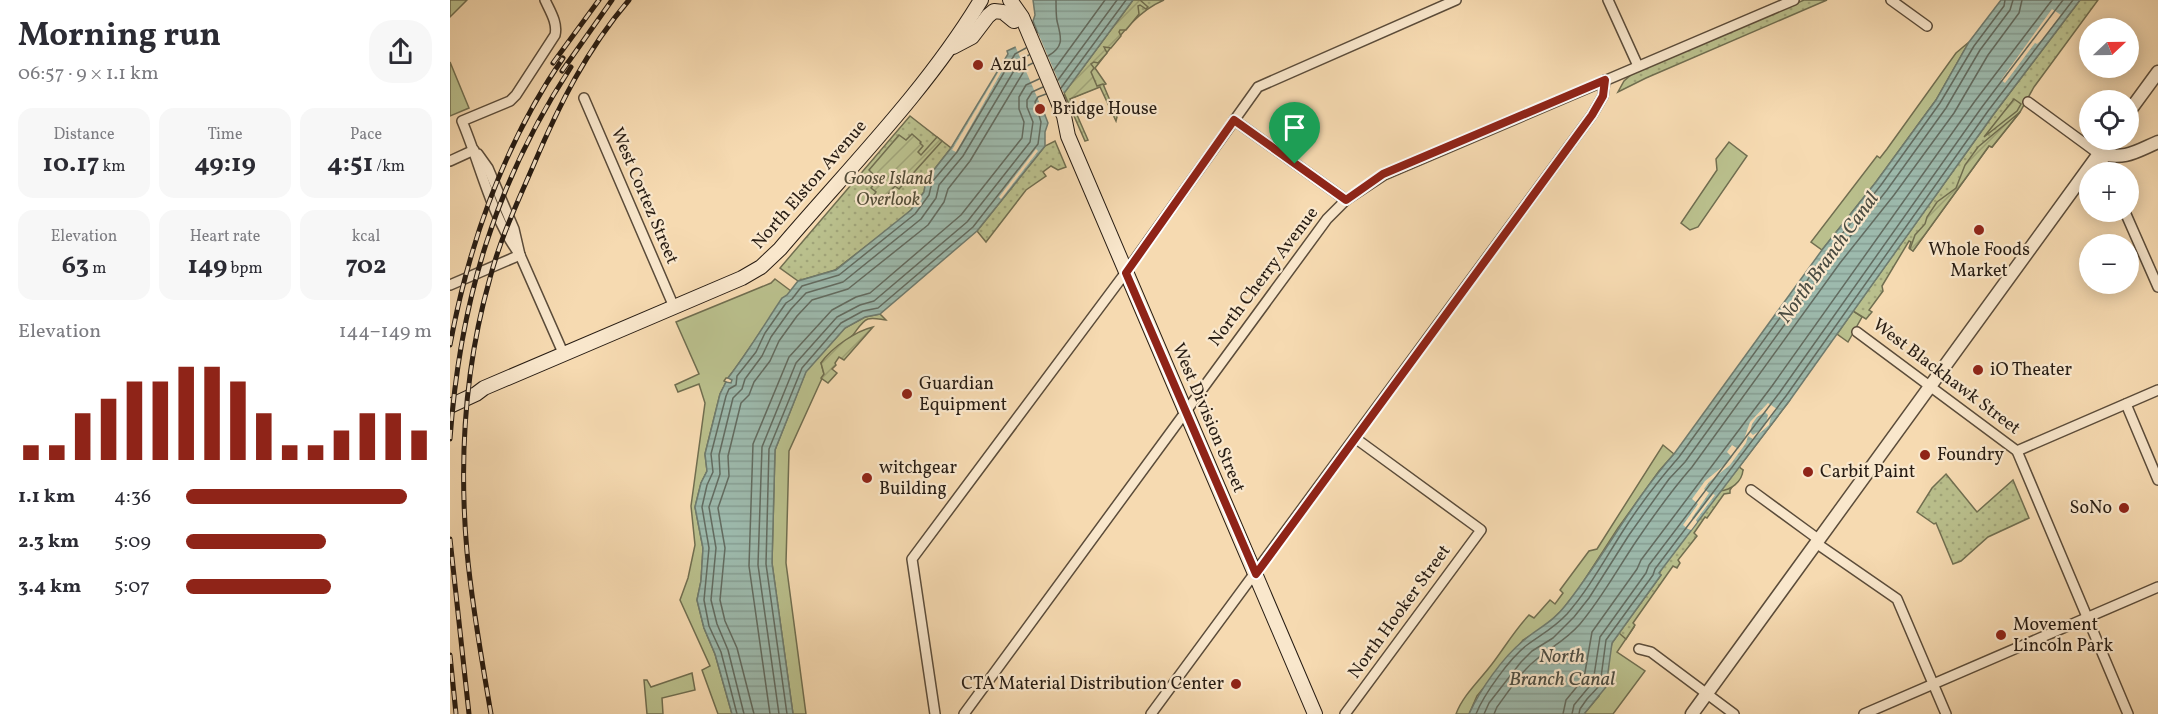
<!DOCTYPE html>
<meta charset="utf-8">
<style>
:root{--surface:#fff;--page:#f7f7f7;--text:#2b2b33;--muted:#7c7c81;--accent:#8f2418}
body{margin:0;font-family:Vollkorn,serif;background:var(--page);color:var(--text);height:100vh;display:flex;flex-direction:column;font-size:22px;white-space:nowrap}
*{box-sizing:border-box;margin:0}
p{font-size:20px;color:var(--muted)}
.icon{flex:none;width:33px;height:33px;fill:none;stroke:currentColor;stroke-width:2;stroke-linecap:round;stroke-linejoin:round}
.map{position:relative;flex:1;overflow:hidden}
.panel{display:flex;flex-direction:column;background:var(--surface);width:450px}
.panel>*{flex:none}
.needle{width:39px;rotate:68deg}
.controls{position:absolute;left:1629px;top:18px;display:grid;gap:12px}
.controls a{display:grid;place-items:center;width:60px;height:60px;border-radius:50%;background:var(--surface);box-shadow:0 3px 15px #0003;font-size:30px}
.pin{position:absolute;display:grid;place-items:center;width:51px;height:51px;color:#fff;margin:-62px -26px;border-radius:50% 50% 50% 0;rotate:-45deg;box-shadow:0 0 6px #0007}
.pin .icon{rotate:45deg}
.round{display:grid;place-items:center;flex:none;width:63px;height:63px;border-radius:24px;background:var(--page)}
.head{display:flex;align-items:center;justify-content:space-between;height:102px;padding:0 18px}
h1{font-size:33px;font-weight:700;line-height:45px}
.metrics{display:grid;grid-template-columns:repeat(3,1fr);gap:9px;height:102px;padding:6px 18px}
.metrics div{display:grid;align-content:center;border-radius:15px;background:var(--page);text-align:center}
.metrics b{font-size:26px;font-weight:700}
.metrics small{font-size:16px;font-weight:400}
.metrics p{font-size:16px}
.chart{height:168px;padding:12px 18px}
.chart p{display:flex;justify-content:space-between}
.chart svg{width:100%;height:108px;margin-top:6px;stroke:var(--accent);stroke-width:6}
ul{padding:0 18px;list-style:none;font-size:20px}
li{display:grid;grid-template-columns:96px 72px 1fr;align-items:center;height:45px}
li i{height:15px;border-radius:8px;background:var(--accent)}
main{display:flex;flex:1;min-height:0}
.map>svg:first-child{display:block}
.grass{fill:#bac08d;stroke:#706e50;stroke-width:1.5}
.park{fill:url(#park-dots);stroke:#706e50;stroke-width:1.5}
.garden{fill:url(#garden-furrows);stroke:#706e50;stroke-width:1.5}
.water{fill:url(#water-rules);stroke:#6e7b6f;stroke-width:1.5}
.pier{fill:#f6dab1;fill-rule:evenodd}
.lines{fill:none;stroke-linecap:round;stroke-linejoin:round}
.shore{stroke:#626b60;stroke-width:1.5}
.minor-casing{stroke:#5b4c3a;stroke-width:12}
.tertiary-casing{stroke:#5b4c3a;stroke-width:15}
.secondary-casing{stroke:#271c13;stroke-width:16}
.minor{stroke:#f9e7cc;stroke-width:9}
.tertiary{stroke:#f9e7cc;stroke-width:12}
.secondary{stroke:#f9e7cc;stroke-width:14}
.rail-casing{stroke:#271c13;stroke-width:5}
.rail{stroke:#f9e7cc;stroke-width:3;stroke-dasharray:9;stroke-linecap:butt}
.route-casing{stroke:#fff;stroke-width:12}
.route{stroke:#8f2418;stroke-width:8}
.poi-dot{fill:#8f2418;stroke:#f9e7cc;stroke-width:2}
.labels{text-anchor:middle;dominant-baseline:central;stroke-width:4.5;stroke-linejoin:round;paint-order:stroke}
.poi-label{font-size:18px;fill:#271c13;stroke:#f9e7cc;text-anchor:start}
.park-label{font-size:18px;font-style:italic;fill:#534d38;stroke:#f9e7cc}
.street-label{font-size:18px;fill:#271c13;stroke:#f9e7cc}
.water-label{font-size:20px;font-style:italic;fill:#4a4b41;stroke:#f9e7cc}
</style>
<main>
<section class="panel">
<div class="head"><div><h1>Morning run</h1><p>06:57 · 9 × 1.1 km</p></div><a class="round"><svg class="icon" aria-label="share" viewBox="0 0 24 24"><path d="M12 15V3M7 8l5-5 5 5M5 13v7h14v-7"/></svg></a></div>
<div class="metrics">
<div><p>Distance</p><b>10.17<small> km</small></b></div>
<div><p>Time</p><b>49:19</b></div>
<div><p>Pace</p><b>4:51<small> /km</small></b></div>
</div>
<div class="metrics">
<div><p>Elevation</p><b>63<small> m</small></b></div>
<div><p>Heart rate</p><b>149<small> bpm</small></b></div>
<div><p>kcal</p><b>702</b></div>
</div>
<div class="chart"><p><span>Elevation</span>144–149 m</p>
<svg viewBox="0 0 160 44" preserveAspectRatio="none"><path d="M5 44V38M15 44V38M25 44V25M35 44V19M45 44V12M55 44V12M65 44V6M75 44V6M85 44V12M95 44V25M105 44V38M115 44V38M125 44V32M135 44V25M145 44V25M155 44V32"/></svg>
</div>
<ul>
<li><b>1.1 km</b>4:36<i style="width:90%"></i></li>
<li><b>2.3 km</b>5:09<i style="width:57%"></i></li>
<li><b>3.4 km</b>5:07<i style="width:59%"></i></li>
</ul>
</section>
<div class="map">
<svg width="1708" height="714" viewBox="0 0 1708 714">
<defs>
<pattern id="park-dots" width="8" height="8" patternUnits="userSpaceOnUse" patternTransform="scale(1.5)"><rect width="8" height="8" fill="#bac08d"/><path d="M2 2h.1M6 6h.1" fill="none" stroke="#a0a479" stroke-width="1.8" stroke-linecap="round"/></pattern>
<pattern id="garden-furrows" width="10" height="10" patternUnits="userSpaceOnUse" patternTransform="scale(1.5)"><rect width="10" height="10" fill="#bac08d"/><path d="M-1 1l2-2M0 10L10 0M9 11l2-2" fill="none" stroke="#a0a479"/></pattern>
<pattern id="water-rules" width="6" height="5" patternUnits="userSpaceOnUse" patternTransform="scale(1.5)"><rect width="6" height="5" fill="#9dbaad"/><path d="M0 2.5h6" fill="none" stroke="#879f94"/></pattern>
</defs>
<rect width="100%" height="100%" fill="#f6dab1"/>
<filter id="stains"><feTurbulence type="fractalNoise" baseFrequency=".00333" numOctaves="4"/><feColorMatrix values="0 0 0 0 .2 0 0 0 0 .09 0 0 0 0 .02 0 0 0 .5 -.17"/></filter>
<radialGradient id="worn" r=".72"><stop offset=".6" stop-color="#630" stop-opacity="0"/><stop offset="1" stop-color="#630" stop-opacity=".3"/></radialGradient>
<g class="grass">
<polygon points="0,0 17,0 0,17"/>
<polygon points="1519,42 1486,100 1426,182 1372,250 1361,242 1427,156 1430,158 1437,149 1506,53"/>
<polygon points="0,62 19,108 0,116"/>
<polygon points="1279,142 1297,156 1248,227 1240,230 1231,223 1267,170 1266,159"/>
<path d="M325 279 341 291C317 319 300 350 278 378H276L274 381 276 382 270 394 255 454 257 471 251 483 245 507 253 548 251 581 247 600 254 628 265 654 282 714H268L252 670 260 666 230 600 238 578 245 545 241 506 255 403 249 384 228 392 225 385 249 374 226 322 321 283Z"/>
<polygon points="1403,311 1412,317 1398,342 1387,334"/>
<path d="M430 314 436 320C432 320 424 317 418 319 412 321 407 330 403 335 393 347 382 347 371 363L374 374 339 451 336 563 356 714H343L322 563 325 450 356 371 395 328 415 317Z"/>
<path d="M1213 445 1224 454 1209 471 1168 528 1128 590 1113 609 1094 628 1073 640 1027 696 1019 714H1006C1013 695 1030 680 1042 664 1055 647 1064 631 1079 615L1084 618 1100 600 1105 604 1113 593 1110 590 1139 551 1147 549Z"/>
<polygon points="1181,616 1183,616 1178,623 1184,627 1167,652 1195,671 1163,714 1134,714 1149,696 1162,643"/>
<polygon points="242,673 245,690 212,698 213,714 197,714 194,680 197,680 201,687"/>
</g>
<g class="park">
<path d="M683 0H714C683 13 665 43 645 68L656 84 617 100 614 93Z"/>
<polygon points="1354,0 1377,0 1196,78 1168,92 1174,81 1182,74"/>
<polygon points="1630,0 1648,0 1584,87 1570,112 1542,147 1539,146 1463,251 1459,248 1461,242 1459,241 1432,286 1433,291 1419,310 1422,312 1416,319 1403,311 1543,115"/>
<polygon points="460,116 501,148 476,180 474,192 461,210 444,225 385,270 348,281 330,268"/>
<polygon points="605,141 616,167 608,170 601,166 593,172 596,176 576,190 536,242 527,231 595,146"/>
<polygon points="1340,400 1289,467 1293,470 1280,490 1280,493 1274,494 1257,518 1255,517 1244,533 1247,536 1228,560 1230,563 1227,568 1223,566 1183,623 1185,625 1176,639 1169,633 1211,575 1209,574 1233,525"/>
<polygon points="1496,474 1527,512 1563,480 1579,518 1538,537 1511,561 1503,564 1486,523 1484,524 1467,512 1482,488"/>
</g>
<g class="garden">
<polygon points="683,0 690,0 698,7 696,9 690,5 688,6 689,14 676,30 670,30 669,32 671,36 661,48 654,47 657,53 648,63 644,62 641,64 644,68 641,72 647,86 653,84 667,117 666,121 650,87 620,99 638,140 635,141 614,93"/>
<polygon points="1564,99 1571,104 1567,111 1534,137"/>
<polygon points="1570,112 1542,147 1539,146 1463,251 1460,249 1465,235 1475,224 1477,217 1487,202 1506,188 1515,165 1528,147"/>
<polygon points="462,134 471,142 470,143 473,146 468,152 471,155 487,137 492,141 449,189 445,186 435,198 432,195 428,199 424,195 426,192 421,188 428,179 419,170 449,135 456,140"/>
<path d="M423 327 394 360 389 357 385 363 386 365 382 369 387 373 378 383 371 378 374 374 371 363C382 347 406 331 423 327Z"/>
<path d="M1289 467 1293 470C1292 482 1281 490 1270 491Z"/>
</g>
<g class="water">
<path d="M583 0H683L615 92 590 102 598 123 595 132V146L527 231 430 314 415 317 395 328 356 372 325 450 322 563 343 714H282L265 654 254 628 247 600 251 581 253 548 245 507 251 483 257 471 255 454 270 394 276 382 281 383 282 380 278 378C298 352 314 325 332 298L337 295 348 281 386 270 461 210 474 192 476 180 501 148 558 54 557 51 589 36 583 21 585 15Z"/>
<path d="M1551 0H1630L1543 115 1340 400 1209 573 1211 575 1162 643 1156 687 1134 714H1019C1030 690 1052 658 1073 641 1088 628 1102 623 1115 606 1154 557 1182 501 1224 454L1372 250 1426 182 1486 100 1519 42Z"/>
</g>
<g class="pier">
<polygon points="1602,9 1611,15 1594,38 1587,44 1585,43 1555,83 1551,80"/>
<polygon points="588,33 614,94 590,104 564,43"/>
<polygon points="555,61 557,62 506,152 502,150"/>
<polygon points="586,149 588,151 551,199 549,197"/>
<path d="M1318 403 1327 409 1321 417 1319 425 1303 439 1298 436 1296 443 1280 465 1259 482 1254 489 1259 493 1242 518 1244 519 1263 494 1265 495 1246 520 1247 522 1241 530 1238 529 1233 525 1248 504 1242 499 1255 481 1277 463 1282 457 1277 452 1282 445 1288 449 1293 442 1300 422ZM1315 412 1318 415 1316 423 1311 430 1303 435 1300 432 1302 424 1307 417Z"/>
</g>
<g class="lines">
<g class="shore">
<path d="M598 56C615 46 611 37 607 21 606 15 606 7 606 0"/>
<polyline points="604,70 655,0"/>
<polyline points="608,80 667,0"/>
<polyline points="611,88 676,0"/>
<polyline points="287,714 271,652 259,626 254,600 259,548 252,507 257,485 263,472 261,454 276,396 279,389 286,385 287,376 306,352 315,333 336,303 342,299 352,286 389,275 465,214 479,195 482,182 507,152 565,54 576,48"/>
<polyline points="294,714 278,650 267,624 261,600 266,548 259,507 270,474 269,455 283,398 292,389 295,379 312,356 321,337 341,309 356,293 393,282 471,219 486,198 489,185 513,156 571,59 579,55"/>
<polyline points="304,714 287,648 275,621 270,600 275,548 268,508 279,476 278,456 291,403 299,395 304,382 320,361 329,341 347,316 362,300 398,289 478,225 494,202 498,189 520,161 577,66 583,63"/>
<polyline points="320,714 299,566 303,444 339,357 382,310 406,297 420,293 511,215 572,138 574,122 569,109 569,97 576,85 589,79"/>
<polyline points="329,714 308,565 312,447 346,363 387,317 410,305 424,301 517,222 580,142 583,122 577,107 577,100 582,92 593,87"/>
<polyline points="337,714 316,564 319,449 352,368 391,323 413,311 428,308 523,227 588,144 591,122 585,102 588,97 596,94"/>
<path d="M1026 714C1034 694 1060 658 1077 645 1092 634 1104 628 1117 614 1138 590 1154 561 1171 534 1188 507 1208 481 1229 457L1377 253 1431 185 1490 103 1524 46 1554 6 1555 0"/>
<polyline points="1034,714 1039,703 1071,662 1082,651 1103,638 1124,617 1139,598 1179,535 1219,479 1235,462 1383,258 1437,190 1496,108 1530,50 1560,10 1563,0"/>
<path d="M1044 714 1047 707C1059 691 1071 671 1088 658 1103 646 1116 640 1130 624 1152 598 1168 568 1187 540 1204 515 1222 490 1242 467L1390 263 1444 195 1504 113 1538 55 1569 13 1572 0"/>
<polyline points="1113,714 1116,700 1134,678 1142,632 1187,569 1191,560 1322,386 1525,101 1602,0"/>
<polyline points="1122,714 1124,705 1143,682 1150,637 1196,573 1199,565 1330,392 1532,107 1613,0"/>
<polyline points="1129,714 1130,709 1137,699 1150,685 1156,640 1203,575 1205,569 1336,396 1538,111 1623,0"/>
</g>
<defs>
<g id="minor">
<polyline points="1158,0 1188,66"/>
<polyline points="1441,0 1477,26"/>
<polyline points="134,98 224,307"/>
<polyline points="1578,102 1649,154 1658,172"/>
<polyline points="784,120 896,200"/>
<polyline points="28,154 38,168 64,229 70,255 114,355"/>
<polyline points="0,161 24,150"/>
<polyline points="1675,212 1708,287"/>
<path d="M70 255C41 216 31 166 12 121L60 101 66 95 105 35C108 23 100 11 95 0"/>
<polyline points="0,285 70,255"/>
<polyline points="1407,332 1567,451 1678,714"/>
<polyline points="1676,404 1708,480"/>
<polyline points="1567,451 1708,390"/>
<polyline points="1301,490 1368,539"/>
<polyline points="1366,543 1447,599 1496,714"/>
<polyline points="1189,649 1201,652 1284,714"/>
<polyline points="485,714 462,559 676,272 808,87 1006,0"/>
<polyline points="514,714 877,219 896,200 934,175 1344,0"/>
<polyline points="701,714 1142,115 1153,96 1155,80"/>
<polyline points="895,714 1031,530 905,438"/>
<polyline points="1414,714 1708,587"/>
</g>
<g id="tertiary">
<polyline points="1678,113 1708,72"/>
<path d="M1649 154C1677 159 1683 153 1708 142"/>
<polyline points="1242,714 1659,140"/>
</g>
<g id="secondary">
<polyline points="560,0 572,17 580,36 614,116 618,136 865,714"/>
<polyline points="503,47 522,37 538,16 544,11 553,12 564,21"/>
<path d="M0 406 26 394 34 388 292 278 311 267 330 249C399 168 476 91 531 0"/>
</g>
</defs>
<use href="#minor" class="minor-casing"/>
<use href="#tertiary" class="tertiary-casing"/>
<use href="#secondary" class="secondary-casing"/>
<use href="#minor" class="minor"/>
<use href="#tertiary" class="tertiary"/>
<use href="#secondary" class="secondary"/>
<defs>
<g id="rail">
<polyline points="103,63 149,0"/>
<polyline points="112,71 162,0"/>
<path d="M0 345C19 243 54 144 113 58"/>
<path d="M0 439C10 301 45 183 121 67"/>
<polyline points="0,539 19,714"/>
<polyline points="0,655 6,714"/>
<path d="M41 714C32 661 22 606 17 552 9 461 15 366 40 278 50 239 68 201 84 164 109 105 137 49 179 0"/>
</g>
</defs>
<use href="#rail" class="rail-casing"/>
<use href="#rail" class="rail"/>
</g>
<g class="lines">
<defs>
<polygon id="route" points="1155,80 1153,96 1142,115 806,574 676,273 784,120 896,200 933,174"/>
</defs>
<use href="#route" class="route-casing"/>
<use href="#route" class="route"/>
</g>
<g class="poi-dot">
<circle cx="528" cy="65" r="6"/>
<circle cx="590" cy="109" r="6"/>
<circle cx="1529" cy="230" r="6"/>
<circle cx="1528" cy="370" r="6"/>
<circle cx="457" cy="394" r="6"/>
<circle cx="1475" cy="455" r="6"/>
<circle cx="1358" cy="472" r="6"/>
<circle cx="417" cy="478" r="6"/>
<circle cx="1674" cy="508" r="6"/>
<circle cx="1551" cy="635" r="6"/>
<circle cx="786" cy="684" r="6"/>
</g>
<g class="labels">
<g class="poi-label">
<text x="540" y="65">Azul</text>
<text x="602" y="109">Bridge House</text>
<text x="1529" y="250" text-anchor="middle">Whole Foods<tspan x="1529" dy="21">Market</tspan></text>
<text x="1540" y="370">iO Theater</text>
<text x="469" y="384">Guardian<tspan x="469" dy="21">Equipment</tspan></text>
<text x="1487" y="455">Foundry</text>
<text x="429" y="468">witchgear<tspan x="429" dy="21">Building</tspan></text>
<text x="1370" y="472">Carbit Paint</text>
<text x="1662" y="508" text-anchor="end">SoNo</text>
<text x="1563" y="625">Movement<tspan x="1563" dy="21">Lincoln Park</tspan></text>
<text x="774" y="684" text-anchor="end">CTA Material Distribution Center</text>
</g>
<g class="park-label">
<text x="438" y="179">Goose Island<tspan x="438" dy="21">Overlook</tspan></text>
</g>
<g class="street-label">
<text transform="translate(360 185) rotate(-49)">North Elston Avenue</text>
<text transform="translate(194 196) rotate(67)">West Cortez Street</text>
<text transform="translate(814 277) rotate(-53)">North Cherry Avenue</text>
<text transform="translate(1496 377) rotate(37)">West Blackhawk Street</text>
<text transform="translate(758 418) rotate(67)">West Division Street</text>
<text transform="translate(950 612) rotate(-54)">North Hooker Street</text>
</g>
<g class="water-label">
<text transform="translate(1379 258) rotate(-54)">North Branch Canal</text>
<text x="1112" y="657">North<tspan x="1112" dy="23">Branch Canal</tspan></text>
</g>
</g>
<rect width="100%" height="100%" filter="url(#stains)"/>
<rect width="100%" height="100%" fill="url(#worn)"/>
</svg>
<div class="controls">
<a><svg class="needle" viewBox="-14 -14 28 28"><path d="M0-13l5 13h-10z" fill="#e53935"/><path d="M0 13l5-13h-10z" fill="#7c7c81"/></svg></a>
<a><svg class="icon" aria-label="locate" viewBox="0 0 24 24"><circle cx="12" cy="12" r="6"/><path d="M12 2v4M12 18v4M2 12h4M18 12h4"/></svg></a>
<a>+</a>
<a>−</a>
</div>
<div class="pin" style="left:845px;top:164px;background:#1e9e55"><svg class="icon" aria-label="arrive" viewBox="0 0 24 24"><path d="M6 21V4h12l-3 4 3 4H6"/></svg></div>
</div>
</main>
